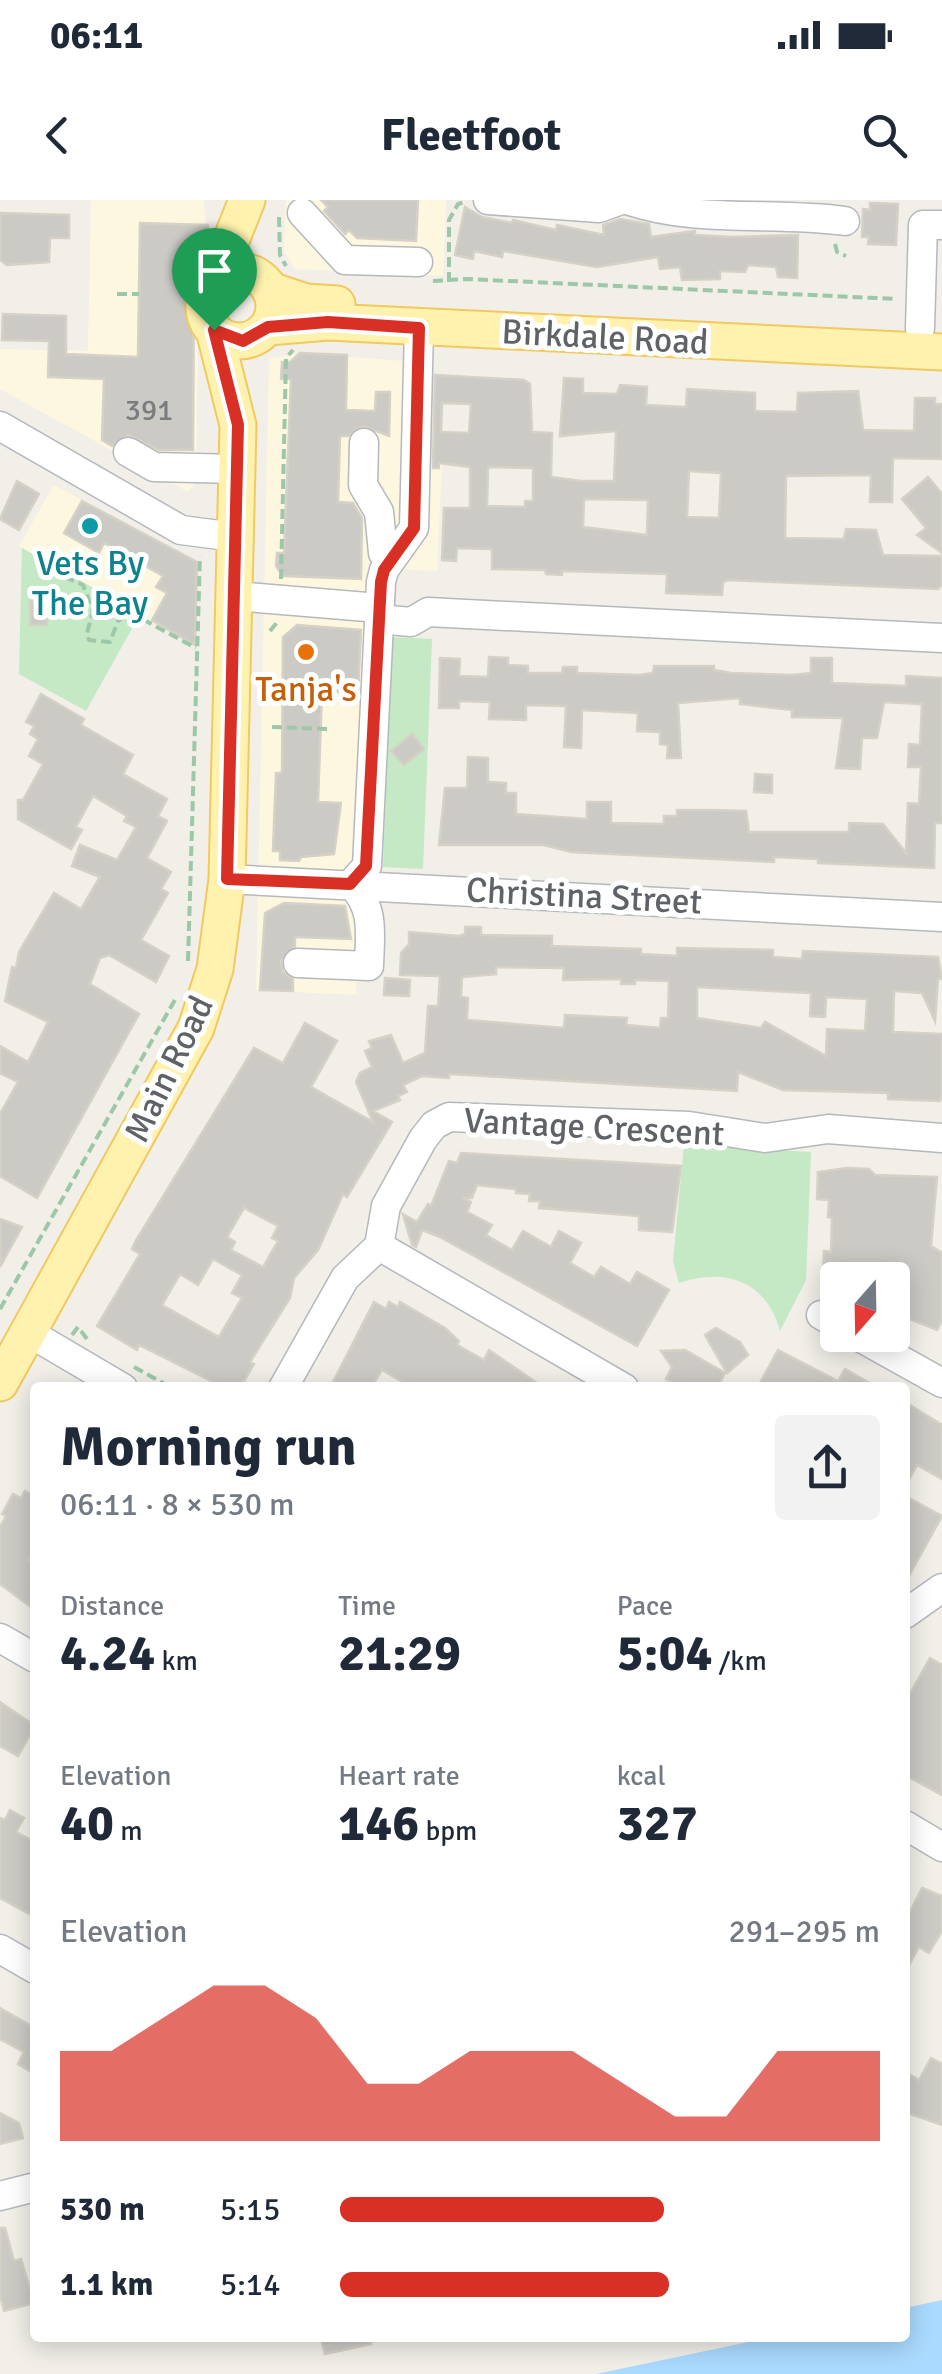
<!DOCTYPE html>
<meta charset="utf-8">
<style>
:root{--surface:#fff;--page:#f2f2f3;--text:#1f2937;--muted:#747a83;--accent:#d93025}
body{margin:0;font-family:Signika,sans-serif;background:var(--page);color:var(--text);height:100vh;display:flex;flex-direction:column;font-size:38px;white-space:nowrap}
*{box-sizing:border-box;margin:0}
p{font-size:32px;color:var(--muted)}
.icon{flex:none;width:55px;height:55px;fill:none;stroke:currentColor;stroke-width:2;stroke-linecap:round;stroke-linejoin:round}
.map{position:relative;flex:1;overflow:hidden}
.panel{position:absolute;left:30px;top:1182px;width:880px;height:960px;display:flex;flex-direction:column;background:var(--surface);border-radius:10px;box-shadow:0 5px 25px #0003}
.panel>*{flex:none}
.needle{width:65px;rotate:200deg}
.fabs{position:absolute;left:820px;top:1062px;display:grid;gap:20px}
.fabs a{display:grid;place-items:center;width:90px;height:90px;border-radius:10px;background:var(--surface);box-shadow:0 5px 25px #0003;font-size:50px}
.pin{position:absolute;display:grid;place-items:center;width:85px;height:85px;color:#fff;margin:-102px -42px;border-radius:50% 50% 50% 0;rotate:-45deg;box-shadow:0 0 10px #0007}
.pin .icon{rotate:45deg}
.round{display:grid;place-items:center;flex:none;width:105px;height:105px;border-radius:10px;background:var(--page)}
.summary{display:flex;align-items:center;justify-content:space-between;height:170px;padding:0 30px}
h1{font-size:55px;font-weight:800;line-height:75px}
.stats{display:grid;grid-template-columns:repeat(3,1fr);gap:15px;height:170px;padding:10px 30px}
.stats div{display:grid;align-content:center}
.stats b{font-size:50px;font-weight:800}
.stats small{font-size:28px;font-weight:400}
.stats p{font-size:28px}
.chart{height:280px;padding:20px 30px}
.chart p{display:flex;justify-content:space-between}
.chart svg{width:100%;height:180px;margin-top:10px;fill:var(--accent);opacity:.7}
ul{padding:0 30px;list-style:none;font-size:32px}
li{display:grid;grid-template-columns:160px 120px 1fr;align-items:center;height:75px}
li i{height:25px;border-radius:12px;background:var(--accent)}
.status{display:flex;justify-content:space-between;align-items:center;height:70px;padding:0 50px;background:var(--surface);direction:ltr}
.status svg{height:28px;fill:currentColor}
header{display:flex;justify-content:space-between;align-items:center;height:130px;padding:0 30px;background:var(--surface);font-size:45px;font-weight:800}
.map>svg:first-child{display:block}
.commercial{fill:#fef7e0}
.green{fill:#c5e8c5}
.water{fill:#aadaff}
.building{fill:#cccac5;stroke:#d6d1c6;stroke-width:2.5;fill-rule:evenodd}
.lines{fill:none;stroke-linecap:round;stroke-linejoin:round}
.minor-casing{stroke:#b5b8bc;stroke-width:31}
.major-casing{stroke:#f2c960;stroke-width:39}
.path{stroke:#9cc7a9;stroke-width:4;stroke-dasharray:10 5;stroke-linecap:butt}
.minor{stroke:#fff;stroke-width:28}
.major{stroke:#fff2af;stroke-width:35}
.route-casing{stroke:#fff;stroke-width:20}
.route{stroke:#d93025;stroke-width:12}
.culture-dot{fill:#0f9aa8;stroke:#fff;stroke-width:4}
.food-dot{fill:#e8710a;stroke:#fff;stroke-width:4}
.labels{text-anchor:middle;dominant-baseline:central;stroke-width:10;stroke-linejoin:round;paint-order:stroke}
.number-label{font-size:30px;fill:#7a7d7f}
.street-label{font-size:35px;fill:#5f6368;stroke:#fff}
.culture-label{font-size:35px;fill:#0d838f;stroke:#fff}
.food-label{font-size:35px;fill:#c56008;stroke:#fff}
</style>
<div class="status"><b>06:11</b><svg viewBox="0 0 49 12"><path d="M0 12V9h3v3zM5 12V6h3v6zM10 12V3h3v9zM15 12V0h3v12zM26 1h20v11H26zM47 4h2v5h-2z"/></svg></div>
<header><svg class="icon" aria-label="back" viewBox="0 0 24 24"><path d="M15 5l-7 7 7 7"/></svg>Fleetfoot<svg class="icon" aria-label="search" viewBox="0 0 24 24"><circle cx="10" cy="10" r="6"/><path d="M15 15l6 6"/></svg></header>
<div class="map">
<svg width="942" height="2174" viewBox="0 0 942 2174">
<rect width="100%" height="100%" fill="#f1efe8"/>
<g class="commercial">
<polygon points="91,0 204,0 208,62 199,99 196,282 188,292 0,189 0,149 88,151"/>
<polygon points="286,0 446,0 443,76 294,69 284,50"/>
<polygon points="300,153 429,163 426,264 442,264 437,371 369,368 356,795 256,790 269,159"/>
<polygon points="54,285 197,362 195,445 19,346"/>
</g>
<g class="green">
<polygon points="22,348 140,414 86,511 19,474"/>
<polygon points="392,437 432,439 423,669 383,667"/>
<path d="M684 945 811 952 806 1080 780 1131C767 1081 725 1067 679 1083L673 1061Z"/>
</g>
<polygon class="water" points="942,2100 942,2174 596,2174 768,2138 905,2138 905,2108"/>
<g class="building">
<polygon points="321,0 418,0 416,41 357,38 349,30 345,34 324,11 328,7"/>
<polygon points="870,3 898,4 896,45 868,44 869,37 862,37 863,9 870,10"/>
<polygon points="465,7 482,17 512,23 513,20 556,30 557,25 604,35 603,25 620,19 649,24 651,37 695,31 695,35 734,37 798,35 797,78 778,77 776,67 748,65 745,72 720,71 720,79 682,80 680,67 660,69 658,57 597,67 503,51 502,57 474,51 473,59 455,55"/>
<polygon points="0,13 69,15 69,38 50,38 49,62 7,65 0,60"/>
<polygon points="140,23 208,25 208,42 194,83 193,250 159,250 129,235 112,246 102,240 104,179 48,177 49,141 2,140 3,114 66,116 66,154 138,157"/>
<polygon points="300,153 347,155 346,210 375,211 376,192 390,192 389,236 363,226 348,236 340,236 338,302 353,303 362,318 361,379 283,376 276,366 277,353 284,353 291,179 281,179 282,162 290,162"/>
<path d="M435 175 524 180 530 184 532 232 552 233 551 277 581 281H614L616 231 560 236 564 178 583 179V193L617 194 620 185 647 187 646 205 686 207 687 189 755 193V211L797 212 798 193 858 191 863 230 914 231 915 198H935V204H942V259L893 258 892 302H870L871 275 786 276 785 338 844 339 846 329 876 330 883 355 942 356V385L938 389 728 380 723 382 722 395 666 393 667 374 562 371V375L546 374 545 370 492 369V349L457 348 456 361 442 360 444 308H470V267L439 263V268H433ZM442 203 471 204 469 233 441 232ZM488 267 533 268V301H525V307L487 306ZM689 271 721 273 719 318 687 317ZM584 299 648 300 647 335 583 327Z"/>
<polygon points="928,277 942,294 942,353 917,335 926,328 902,299"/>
<polygon points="17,281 39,294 19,330 0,319"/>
<polygon points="82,301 197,362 195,445 152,420 167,393 156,387 163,376 104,343 99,353 64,333"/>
<polygon points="30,401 46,401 47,425 30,425"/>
<polygon points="297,425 361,430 358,493 322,491 318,602 341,603 334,654 301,657 299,661 280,660 280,651 273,651 276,573 282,573 283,437"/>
<polygon points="489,457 508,458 508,465 528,466 528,473 562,473 563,467 577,467 577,473 639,475 653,473 654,466 714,466 714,470 731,473 792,475 811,473 811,458 832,458 832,483 906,486 906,476 942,478 942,623 935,623 934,668 818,663 818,659 774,657 774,662 571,652 544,645 439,645 445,588 467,588 468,557 488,558 488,582 506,583 506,593 516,593 516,614 587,619 587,602 611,602 611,623 664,624 664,616 677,616 677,610 712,610 746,611 749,632 849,632 849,623 883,624 906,653 908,603 919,604 921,567 908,567 909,544 920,545 922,504 884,502 877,538 862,538 860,569 836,568 843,518 792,517 792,510 740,504 740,498 678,503 681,558 667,558 668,545 660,544 660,532 637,531 638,513 582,510 581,548 564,547 566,506 526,505 526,520 489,519 490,502 459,501 459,508 439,508 440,458 460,459 459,476 488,477"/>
<polygon points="41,494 84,519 81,525 133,555 123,574 167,599 158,616 167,621 147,658 171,672 161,689 168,693 141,740 169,756 156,782 109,755 100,758 90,784 139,814 37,998 0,976 0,914 18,882 0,873 0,846 28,862 48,822 5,801 12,767 16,768 19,752 54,693 81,709 100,677 72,666 80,645 117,660 136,627 124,621 127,616 93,596 76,627 82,630 71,649 18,619 18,600 23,600 43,564 29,556 38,539 30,534 34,526 26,522"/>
<polygon points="412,534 424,549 404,565 391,551"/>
<polygon points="755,574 772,575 772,593 754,592"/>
<polygon points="284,703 345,706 351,739 295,737 295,746 281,761 283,772 293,779 293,791 260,790 265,713"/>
<path d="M465 727H481V735L552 736V746L641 749V754L677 756V748L773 750V757L802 759 803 751 938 757 942 779H938L935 821 922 793 894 791 893 832 942 834V895L940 901 888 899V893L783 890 738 872 737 891 449 874V878L422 876 403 885 407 892 398 896 400 900 373 911 392 922 347 997 343 994 318 1050 294 1078 290 1098 250 1162 254 1164 240 1188H225L139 1145 137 1150 97 1126 140 1054 132 1049 135 1042 254 848 283 863 305 823 337 841 311 887 373 922 356 882 360 873 372 867 365 851 372 848 369 841 391 835 403 863 425 853 428 806H438L440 776 400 775 401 753 409 744V732L459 736 465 734ZM496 767 564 768 563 780 621 779V784H635V780L669 781 668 818H661L660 828 626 825 627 818 565 815 564 828 467 820 468 798 461 797 462 777 496 774ZM697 787 811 793 810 816 825 817 826 797 867 799 865 831 827 829 826 856 765 822 761 828 697 818ZM244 1008 278 1026 272 1038 278 1041 263 1067 231 1050 235 1042 227 1037ZM213 1059 242 1075 232 1093 242 1098 219 1137 162 1105 180 1074 198 1085Z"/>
<polygon points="385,778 410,780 409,796 384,795"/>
<polygon points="461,953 681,966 672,1032 639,1030 639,1016 539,1008 540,1001 529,1001 530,994 516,993 516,989 477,985 472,998 463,998 471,1002 467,1012 492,1025 486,1035 512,1050 523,1031 551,1047 559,1031 581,1043 570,1063 594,1077 601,1067 630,1084 637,1072 669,1090 637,1146 440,1037 422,1030 416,1047 412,1045 403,1014 417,1022 428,1004 431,1006 449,961 457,963"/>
<polygon points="847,968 869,969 875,975 937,977 931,1046 942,1053 942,1121 937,1130 892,1112 892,1080 867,1080 851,1070 823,1069 824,1051 831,1052 832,1018 828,1017 829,1000 817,999 818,972"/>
<polygon points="0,1019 22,1027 0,1067"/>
<polygon points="374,1102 386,1109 389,1102 398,1107 400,1102 445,1128 459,1141 457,1145 484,1160 489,1150 544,1188 413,1188 382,1170 371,1188 330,1188"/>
<polygon points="716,1128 740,1142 748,1155 727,1173 705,1135"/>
<polygon points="685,1150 725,1173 717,1188 681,1188 666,1179 672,1167 661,1151"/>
<polygon points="778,1150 838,1181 845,1169 878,1188 768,1188 760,1183"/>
<polygon points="905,1202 942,1225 942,1279 917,1265 905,1287"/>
<polygon points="25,1291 35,1296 35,1348 28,1361 35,1365 35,1410 0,1384 0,1327 6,1316 2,1314 13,1294 21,1298"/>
<polygon points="905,1296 942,1316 905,1383"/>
<polygon points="930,1458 942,1465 942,1595 905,1575 905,1503"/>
<polygon points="0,1502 35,1526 18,1556 0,1546"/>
<polygon points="10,1610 24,1618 16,1632 35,1642 35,1717 0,1698 0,1618 5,1620"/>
<polygon points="922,1688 942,1696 942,1731 929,1753 919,1747 905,1772 905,1722"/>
<polygon points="0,1808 35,1828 35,1874 18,1864 24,1852 0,1839"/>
<polygon points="931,1858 942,1864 942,1925 905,1912 905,1872 919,1880"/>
<polygon points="0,1913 19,1923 23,1938 0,1944"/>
<polygon points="0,2028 5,2028 14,2061 21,2059 34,2103 4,2111 0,2095"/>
<polygon points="321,2138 371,2138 371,2144 325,2154"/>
</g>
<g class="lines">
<defs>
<g id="minor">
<polyline points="488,0 599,8 621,0"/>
<path d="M627 0C698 24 772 11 845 21"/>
<polyline points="302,13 345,60 418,62"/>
<polyline points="920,128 923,25 942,25"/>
<polyline points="0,226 181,330 235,337"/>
<polyline points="364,243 363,285 379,312 383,353 390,360"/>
<polyline points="128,252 154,267 237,269"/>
<polyline points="234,396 379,408"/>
<polyline points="379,419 411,422 428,412 942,438"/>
<polyline points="227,679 942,717"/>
<polyline points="351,684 367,666 381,382 384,370 414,328 419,128"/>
<path d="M298 763 369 766C370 733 375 708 351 684"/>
<polyline points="379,1046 624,1188"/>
<polyline points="821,1115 838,1125"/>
<polyline points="28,1132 123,1188"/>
<polyline points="856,1135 942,1183"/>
<polyline points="283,1188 345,1078 379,1046 386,1006 423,939 434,925 449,917 689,926 765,938 828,929 942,938"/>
<polyline points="905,1414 942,1388"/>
<polyline points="0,1438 35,1458"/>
<polyline points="905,1625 942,1647"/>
<polyline points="0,1749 35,1769"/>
<polyline points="0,1996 35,1987"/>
</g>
<g id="major">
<circle cx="239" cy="106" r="35"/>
<polyline points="215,81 247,0"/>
<polyline points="270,90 306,102 337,104"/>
<polyline points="268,127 328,122 942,152"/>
<polyline points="0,1183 196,828 215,769 227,679 238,225 214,130"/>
</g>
</defs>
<use href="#minor" class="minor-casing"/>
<use href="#major" class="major-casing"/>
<g class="path">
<polyline points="279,17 280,55 286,66"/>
<polyline points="835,44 837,52 846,56"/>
<polyline points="433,81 467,79 897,99"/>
<polyline points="449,82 449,20 458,4 467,1"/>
<polyline points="117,94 139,94"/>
<polyline points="51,371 83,385 93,411 87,433 89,440 110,442 118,421 131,413 196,448"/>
<polyline points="281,379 286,158 293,150"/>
<polyline points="270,431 279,420"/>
<polyline points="272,527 328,529"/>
<polyline points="188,761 200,356"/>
<polyline points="0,1109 176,798"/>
<polyline points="72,1135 78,1127 87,1139"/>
<polyline points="134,1167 172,1188"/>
</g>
<use href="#minor" class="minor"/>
<use href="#major" class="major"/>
</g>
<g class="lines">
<defs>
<polygon id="route" points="328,122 419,128 414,328 384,370 381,382 366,666 350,684 227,679 238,225 214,130 243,141 268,127"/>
</defs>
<use href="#route" class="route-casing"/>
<use href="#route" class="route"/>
</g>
<circle class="culture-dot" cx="90" cy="326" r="10"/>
<circle class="food-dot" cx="306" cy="452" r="10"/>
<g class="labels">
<g class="number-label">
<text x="149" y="210">391</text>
</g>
<g class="street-label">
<text transform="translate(605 137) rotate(3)">Birkdale Road</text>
<text transform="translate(584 696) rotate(3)">Christina Street</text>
<text transform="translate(169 869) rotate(-64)">Main Road</text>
<text transform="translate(594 927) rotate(3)">Vantage Crescent</text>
</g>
<g class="culture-label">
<text x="90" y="363">Vets By<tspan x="90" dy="40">The Bay</tspan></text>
</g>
<g class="food-label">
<text x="306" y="489">Tanja's</text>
</g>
</g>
</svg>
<div class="fabs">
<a><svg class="needle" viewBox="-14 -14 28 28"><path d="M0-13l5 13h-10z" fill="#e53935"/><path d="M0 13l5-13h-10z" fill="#747a83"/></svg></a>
</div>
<div class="pin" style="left:214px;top:130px;background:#1e9e55"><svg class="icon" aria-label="arrive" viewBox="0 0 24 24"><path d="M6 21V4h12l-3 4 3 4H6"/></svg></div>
<section class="panel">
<div class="summary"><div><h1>Morning run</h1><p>06:11 · 8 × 530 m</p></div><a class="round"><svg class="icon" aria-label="share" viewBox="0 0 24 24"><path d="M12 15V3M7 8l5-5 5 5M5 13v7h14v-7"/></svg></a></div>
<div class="stats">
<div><p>Distance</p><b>4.24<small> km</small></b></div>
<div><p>Time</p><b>21:29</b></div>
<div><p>Pace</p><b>5:04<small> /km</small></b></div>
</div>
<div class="stats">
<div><p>Elevation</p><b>40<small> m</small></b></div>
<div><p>Heart rate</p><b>146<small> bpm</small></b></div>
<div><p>kcal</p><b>327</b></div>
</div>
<div class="chart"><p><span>Elevation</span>291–295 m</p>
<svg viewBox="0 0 160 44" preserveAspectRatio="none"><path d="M0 44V22L10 22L20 14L30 6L40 6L50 14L60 30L70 30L80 22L90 22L100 22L110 30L120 38L130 38L140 22L150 22L160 22V44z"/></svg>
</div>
<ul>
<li><b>530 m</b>5:15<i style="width:60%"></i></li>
<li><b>1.1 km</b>5:14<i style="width:61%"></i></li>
</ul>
</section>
</div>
